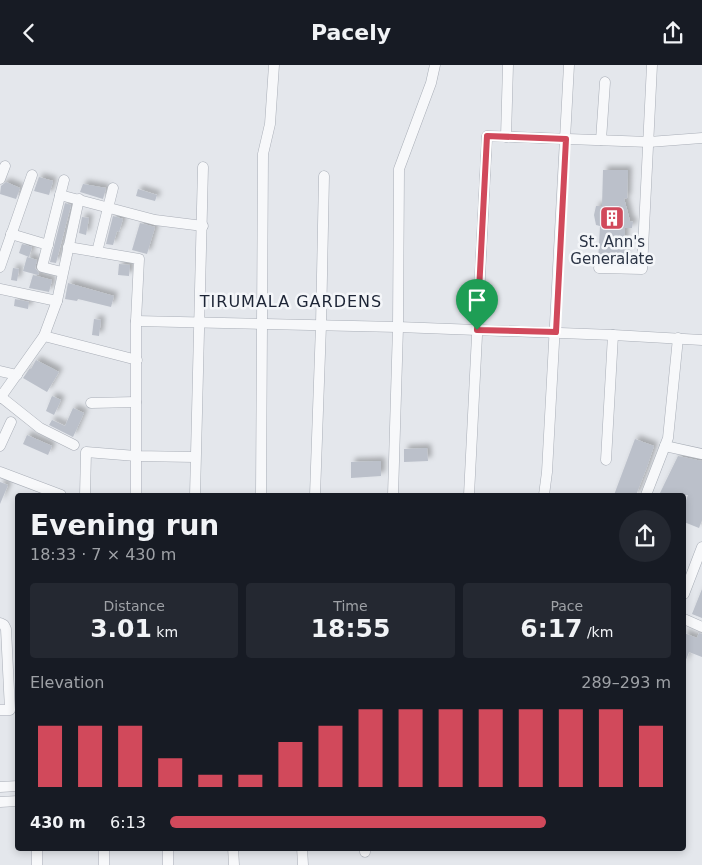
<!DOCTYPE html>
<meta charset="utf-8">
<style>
:root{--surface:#171b24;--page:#242831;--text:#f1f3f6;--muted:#9ea1a6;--accent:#d1495b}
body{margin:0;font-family:"DejaVu Sans",sans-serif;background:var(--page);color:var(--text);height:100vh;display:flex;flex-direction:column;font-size:19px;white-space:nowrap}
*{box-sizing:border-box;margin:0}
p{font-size:16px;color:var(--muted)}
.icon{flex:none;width:28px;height:28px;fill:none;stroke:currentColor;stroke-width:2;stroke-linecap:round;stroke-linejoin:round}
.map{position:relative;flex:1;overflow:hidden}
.drawer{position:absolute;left:15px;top:428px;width:671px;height:358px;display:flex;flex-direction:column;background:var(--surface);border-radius:5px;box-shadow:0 2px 8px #0003}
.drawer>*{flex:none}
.pin{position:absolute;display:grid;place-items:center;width:42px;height:42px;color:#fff;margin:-51px -21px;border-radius:50% 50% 50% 0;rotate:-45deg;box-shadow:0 0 5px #0007}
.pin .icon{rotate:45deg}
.round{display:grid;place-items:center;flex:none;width:52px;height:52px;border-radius:26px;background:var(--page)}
.headline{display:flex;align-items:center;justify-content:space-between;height:85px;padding:0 15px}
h1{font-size:28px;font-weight:800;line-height:38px}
.metrics{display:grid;grid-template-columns:repeat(3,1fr);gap:8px;height:85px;padding:5px 15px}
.metrics div{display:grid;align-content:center;border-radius:5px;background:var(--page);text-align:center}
.metrics b{font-size:25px;font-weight:800}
.metrics small{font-size:14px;font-weight:400}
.metrics p{font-size:14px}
.chart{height:140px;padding:10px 15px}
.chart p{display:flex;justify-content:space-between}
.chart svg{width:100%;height:90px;margin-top:5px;stroke:var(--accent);stroke-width:6}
ul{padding:0 15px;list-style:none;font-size:16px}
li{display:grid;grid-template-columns:80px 60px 1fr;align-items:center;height:38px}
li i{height:12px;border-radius:6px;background:var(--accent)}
header{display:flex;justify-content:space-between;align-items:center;height:65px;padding:0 15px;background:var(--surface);font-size:22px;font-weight:800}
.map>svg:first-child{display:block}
.building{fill:#bbc0ca;filter:url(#shadow)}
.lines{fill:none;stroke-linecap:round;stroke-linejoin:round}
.minor-casing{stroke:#a9aeb7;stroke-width:11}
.minor{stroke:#f7f8fa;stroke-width:10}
.route-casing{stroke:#fff;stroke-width:10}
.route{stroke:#d1495b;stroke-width:6}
.labels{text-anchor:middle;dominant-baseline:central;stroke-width:5;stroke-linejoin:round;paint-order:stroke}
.poi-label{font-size:15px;fill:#2b3445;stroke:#f4f6f9}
.neighbourhood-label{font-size:16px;letter-spacing:1px;fill:#1d2536;stroke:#f4f6f9}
</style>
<header><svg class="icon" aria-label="back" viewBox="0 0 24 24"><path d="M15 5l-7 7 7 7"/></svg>Pacely<svg class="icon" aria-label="share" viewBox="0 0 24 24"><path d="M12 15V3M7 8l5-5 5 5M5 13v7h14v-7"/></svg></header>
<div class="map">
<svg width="702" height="800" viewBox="0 0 702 800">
<defs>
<filter id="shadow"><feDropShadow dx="4" dy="-4" stdDeviation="2.5" flood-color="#0004"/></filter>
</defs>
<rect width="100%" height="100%" fill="#e4e7ec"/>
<g class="building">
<polygon points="603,105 628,105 627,134 624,133 630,156 633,157 632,163 625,163 624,197 598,196 600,161 596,160 594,150 596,141 602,141"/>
<polygon points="39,112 53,116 49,130 34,126"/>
<polygon points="6,117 20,123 16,134 0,129 1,121"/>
<polygon points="83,119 106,123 103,134 80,127"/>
<polygon points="138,124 157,130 155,136 136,131"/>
<polygon points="65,138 71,140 56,198 50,197"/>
<polygon points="113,151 123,154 119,167 117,166 113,180 106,179"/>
<polygon points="82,152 89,153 86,170 79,168"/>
<polygon points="140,158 155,162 147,189 132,185"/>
<polygon points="22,179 32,182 29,192 19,188"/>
<polygon points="27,192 37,195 35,203 39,208 38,210 23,206"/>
<polygon points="119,199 130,200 129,211 118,210"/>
<polygon points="13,203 19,204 17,216 11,215"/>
<polygon points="33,210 52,215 49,227 29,223"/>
<polygon points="68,218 114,231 111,242 78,234 77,236 65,234"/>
<polygon points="15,234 29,237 28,244 14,241"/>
<polygon points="94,254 101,255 99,271 92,270"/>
<polygon points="36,295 59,307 47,327 23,313 30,303 31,304"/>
<polygon points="52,331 61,335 54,350 46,346"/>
<polygon points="73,343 84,348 73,372 49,360 52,355 65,361"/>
<polygon points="27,370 52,381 48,390 23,379"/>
<polygon points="635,374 654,381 647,402 636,430 614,430"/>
<polygon points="427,383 428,396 404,397 404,384"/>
<polygon points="678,391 702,396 702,455 699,463 684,457 684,441 688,430 665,430 660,428"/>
<polygon points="381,396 381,411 351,413 351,397"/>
<polygon points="0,417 8,420 0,439"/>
<polygon points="702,524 702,553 692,549"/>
<polygon points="684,568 697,573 699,568 702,569 702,592 689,587 684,600"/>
</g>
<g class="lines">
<defs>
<g id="minor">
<polyline points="506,72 508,0"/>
<polyline points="601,75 605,17"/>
<polyline points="0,114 5,101"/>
<polyline points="60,130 155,155 203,161"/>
<polyline points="11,169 48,180"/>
<polyline points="68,182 139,194 136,256 136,430"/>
<polyline points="97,187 113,123"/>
<polyline points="0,202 32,110"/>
<polyline points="599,203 642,204 652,0"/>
<polyline points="62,207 42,202 64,115"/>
<polyline points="0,224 57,236"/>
<polyline points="136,256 398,262 613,270 702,275"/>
<polyline points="44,271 137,295"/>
<polyline points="0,306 17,310"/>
<polyline points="1,332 40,363 74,380"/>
<polyline points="0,333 44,271 57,236 79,134"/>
<polyline points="91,338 136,337"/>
<polyline points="0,381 11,357"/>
<polyline points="665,381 702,389"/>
<polyline points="606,395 613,270"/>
<polyline points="0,407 61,430"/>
<polyline points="85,430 86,387 136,391 195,392"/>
<polyline points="195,430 203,102"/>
<polyline points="261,430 263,89 270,59 274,0"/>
<polyline points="315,430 321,260 324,111"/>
<polyline points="393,430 398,262 399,104 431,18 435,0"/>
<polyline points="469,430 487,71 649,77 702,73"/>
<polyline points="544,430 547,407 569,0"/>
<polyline points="646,430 668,373 678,273"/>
<polyline points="684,529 702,482"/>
<polyline points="684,554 702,562"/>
<polyline points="0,558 4,560 6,564 10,645 0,645"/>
<polyline points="0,722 18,721"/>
<polyline points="0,737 18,736"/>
<polyline points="37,782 37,800"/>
<polyline points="104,782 104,800"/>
<polyline points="168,782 168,800"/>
<polyline points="233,782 234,800"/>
<polyline points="302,782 303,800"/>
<polyline points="365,782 365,787"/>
</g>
</defs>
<use href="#minor" class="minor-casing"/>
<use href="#minor" class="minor"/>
</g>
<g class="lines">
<defs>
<polygon id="route" points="487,71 566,74 556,267 477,265"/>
</defs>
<use href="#route" class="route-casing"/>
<use href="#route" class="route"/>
</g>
<defs>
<symbol id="building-square" viewBox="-11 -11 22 22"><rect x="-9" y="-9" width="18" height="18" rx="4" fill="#d1495b" stroke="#f4f6f9"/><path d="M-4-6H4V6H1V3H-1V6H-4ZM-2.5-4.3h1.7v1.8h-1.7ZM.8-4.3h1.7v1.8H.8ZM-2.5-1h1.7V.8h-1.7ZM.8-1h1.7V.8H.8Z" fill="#fff"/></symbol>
</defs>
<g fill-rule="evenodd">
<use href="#building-square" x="598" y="139" width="28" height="28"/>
</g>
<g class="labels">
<g class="poi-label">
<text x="612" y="177">St. Ann's<tspan x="612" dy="17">Generalate</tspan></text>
</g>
<g class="neighbourhood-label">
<text x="291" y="236">TIRUMALA GARDENS</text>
</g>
</g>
</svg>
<div class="pin" style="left:477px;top:265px;background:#1e9e55"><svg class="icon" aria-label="arrive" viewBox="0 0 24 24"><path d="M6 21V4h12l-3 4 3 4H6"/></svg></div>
<section class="drawer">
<div class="headline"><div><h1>Evening run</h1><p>18:33 · 7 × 430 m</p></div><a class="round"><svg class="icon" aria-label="share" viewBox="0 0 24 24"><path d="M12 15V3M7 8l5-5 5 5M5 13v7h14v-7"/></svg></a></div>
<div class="metrics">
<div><p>Distance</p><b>3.01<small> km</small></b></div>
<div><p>Time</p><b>18:55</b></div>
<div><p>Pace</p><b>6:17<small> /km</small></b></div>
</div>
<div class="chart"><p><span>Elevation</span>289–293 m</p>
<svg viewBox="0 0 160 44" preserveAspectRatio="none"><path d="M5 44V14M15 44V14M25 44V14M35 44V30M45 44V38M55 44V38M65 44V22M75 44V14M85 44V6M95 44V6M105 44V6M115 44V6M125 44V6M135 44V6M145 44V6M155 44V14"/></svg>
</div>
<ul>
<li><b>430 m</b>6:13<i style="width:75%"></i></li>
</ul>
</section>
</div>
